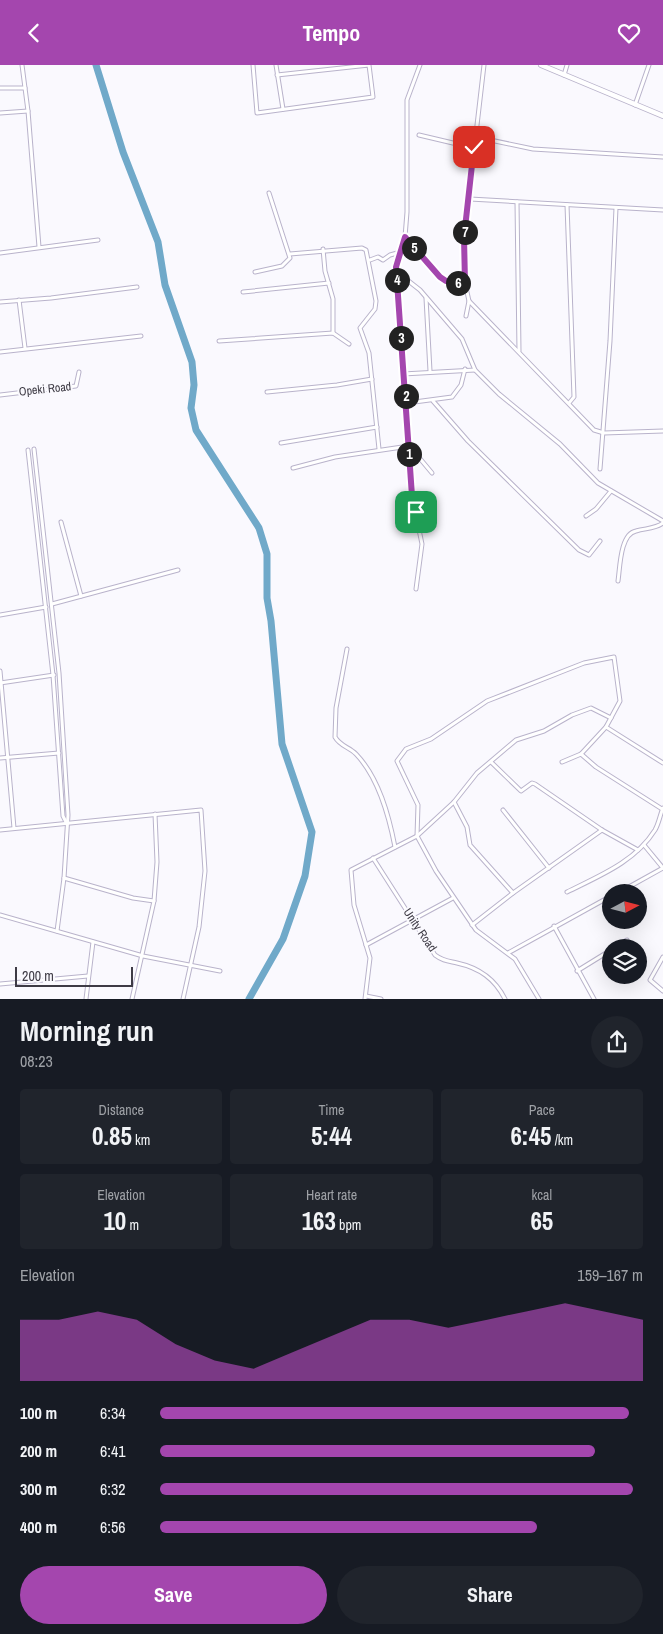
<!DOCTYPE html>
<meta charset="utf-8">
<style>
:root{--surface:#171b24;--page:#20242c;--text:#f1f3f6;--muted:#9ea1a6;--accent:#a446ae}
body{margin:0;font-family:"Archivo Narrow",sans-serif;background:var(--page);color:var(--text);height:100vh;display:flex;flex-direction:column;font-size:19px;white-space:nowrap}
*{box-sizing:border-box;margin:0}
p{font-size:16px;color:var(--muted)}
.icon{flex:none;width:28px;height:28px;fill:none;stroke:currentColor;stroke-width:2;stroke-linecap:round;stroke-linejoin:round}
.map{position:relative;height:934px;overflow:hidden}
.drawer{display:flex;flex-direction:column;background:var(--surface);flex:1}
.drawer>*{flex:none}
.needle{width:32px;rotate:83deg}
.controls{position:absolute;left:602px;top:819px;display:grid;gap:10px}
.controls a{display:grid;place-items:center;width:45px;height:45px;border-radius:50%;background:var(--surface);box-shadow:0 5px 20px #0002;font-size:25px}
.scale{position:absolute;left:15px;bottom:12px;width:118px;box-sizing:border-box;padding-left:5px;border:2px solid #3e3b45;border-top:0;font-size:14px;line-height:18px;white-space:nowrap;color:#3e3b45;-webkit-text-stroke:4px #faf9fe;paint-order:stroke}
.pin{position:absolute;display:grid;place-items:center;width:42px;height:42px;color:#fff;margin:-21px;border-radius:10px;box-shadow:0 2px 8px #0006}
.km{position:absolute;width:25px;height:25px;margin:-12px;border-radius:50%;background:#222;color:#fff;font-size:14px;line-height:25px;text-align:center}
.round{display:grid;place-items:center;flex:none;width:52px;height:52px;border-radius:26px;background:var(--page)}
.overview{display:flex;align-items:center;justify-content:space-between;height:85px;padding:0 20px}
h1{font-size:28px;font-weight:800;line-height:38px}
.stats{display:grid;grid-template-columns:repeat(3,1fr);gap:8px;height:85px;padding:5px 20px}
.stats div{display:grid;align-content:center;border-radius:5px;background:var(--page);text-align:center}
.stats b{font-size:25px;font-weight:800}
.stats small{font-size:14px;font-weight:400}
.stats p{font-size:14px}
.chart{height:140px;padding:10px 20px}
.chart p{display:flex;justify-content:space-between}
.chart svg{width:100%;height:90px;margin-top:5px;fill:var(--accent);opacity:.7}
.cta{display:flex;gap:10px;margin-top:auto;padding:10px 20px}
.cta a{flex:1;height:58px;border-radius:30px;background:var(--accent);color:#fff;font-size:20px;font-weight:800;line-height:58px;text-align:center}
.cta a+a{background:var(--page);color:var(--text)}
ul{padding:0 20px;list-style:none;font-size:16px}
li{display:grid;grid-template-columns:80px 60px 1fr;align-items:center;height:38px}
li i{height:12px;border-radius:6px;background:var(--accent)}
header{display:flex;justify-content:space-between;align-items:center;height:65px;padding:0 20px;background:var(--accent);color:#fff;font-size:22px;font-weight:800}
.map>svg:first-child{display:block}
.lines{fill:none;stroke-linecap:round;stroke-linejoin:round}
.river{stroke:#70a9c9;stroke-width:7}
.street-casing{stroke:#b9b3cb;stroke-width:5}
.secondary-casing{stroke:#b9b3cb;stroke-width:6}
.street{stroke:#fff;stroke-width:3}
.secondary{stroke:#fff;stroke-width:4.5}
.route-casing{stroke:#fff;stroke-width:10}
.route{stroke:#a446ae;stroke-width:6}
.labels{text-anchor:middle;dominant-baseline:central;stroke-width:4;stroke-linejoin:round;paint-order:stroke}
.street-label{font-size:12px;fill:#3e3b45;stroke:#faf9fe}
</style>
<header><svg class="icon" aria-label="back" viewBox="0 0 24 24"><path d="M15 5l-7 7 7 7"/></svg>Tempo<svg class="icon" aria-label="heart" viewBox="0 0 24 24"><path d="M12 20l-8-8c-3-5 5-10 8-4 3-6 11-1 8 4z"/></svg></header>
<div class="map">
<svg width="663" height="934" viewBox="0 0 663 934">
<rect width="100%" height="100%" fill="#faf9fe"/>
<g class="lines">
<polyline class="river" points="96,0 123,87 158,177 165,220 192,297 194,320 191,343 196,365 259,463 267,489 267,533 271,556 282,679 312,767 305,811 283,874 249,934"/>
<defs>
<g id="street">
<polyline points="22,0 28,46 39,182"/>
<polyline points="253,0 257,48 373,32 369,0 277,10"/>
<polyline points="276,0 283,44"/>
<polyline points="484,0 464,172 465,218 469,236 594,365 604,368 663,366"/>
<polyline points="564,10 567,0"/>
<polyline points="0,23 25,23"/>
<polyline points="635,40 649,0"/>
<polyline points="0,48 28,46"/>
<polyline points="419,70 474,83"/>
<polyline points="476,72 533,84 663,92"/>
<polyline points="470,134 663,145"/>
<polyline points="517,137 519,286"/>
<polyline points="567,140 574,332 569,338"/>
<polyline points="405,172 439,212 446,216 465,218"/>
<polyline points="323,184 325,206 333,234 333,268"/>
<polyline points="0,188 98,175"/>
<polyline points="290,189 362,183 366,185 376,236 375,244 360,263 369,288 379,384"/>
<polyline points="370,195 378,192 383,195 390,190 401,187"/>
<polyline points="255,207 282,201 290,193 269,128"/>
<polyline points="397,207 420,225 462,274 475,305 499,329 560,379 598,418 663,456"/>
<polyline points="243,227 329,218"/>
<polyline points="426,233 430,306"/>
<polyline points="19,235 25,283"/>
<polyline points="0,237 51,233 137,222"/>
<polyline points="466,251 469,236"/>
<polyline points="219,276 333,268 349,279"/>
<polyline points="0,287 141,271"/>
<polyline points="403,309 475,305"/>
<polyline points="267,327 337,320 372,314"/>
<polyline points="0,330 76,321 79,307"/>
<polyline points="433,336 468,376 579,485 589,490 600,476"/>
<polyline points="407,338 452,332 461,320 465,304"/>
<polyline points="281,378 377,362"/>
<polyline points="34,384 59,608 68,750 64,813 57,866"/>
<polyline points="28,385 53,610 63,751 66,757"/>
<polyline points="410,385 417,390 432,408"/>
<polyline points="293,403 335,392 409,381"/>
<polyline points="600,404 610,276 616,143"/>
<polyline points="586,451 596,444 611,426"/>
<polyline points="61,457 81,531"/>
<path d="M618 516C620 503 620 469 636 466 646 463 655 464 663 458"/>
<polyline points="416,524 422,479 412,431 396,207 405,172 407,147 407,35 420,0"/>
<polyline points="52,539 178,505"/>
<polyline points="0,550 46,542"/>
<path d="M347 584 336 643 335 672C340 681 349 682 356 689 379 713 389 751 395 782"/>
<polyline points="0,606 14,763"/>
<polyline points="0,618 54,610"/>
<polyline points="606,662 663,698"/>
<polyline points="0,693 59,688"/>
<polyline points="491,697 521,726 532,718 535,719 602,765 638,785"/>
<polyline points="562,697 581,689 596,702 662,744"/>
<polyline points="454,737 467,762 470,780 513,828"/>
<polyline points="503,745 549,803"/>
<polyline points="0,765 201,745 205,806 199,862 183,934"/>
<polyline points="644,780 663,803"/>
<path d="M373 793 435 890C443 896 448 896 457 898 480 903 495 914 505 934"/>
<polyline points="64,813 133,833 154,836"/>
<path d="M567 827C599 811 635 797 655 765 659 758 660 750 663 743"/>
<polyline points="618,828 663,803"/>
<polyline points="0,850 143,891 220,906"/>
<polyline points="472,860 513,828 602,765"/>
<polyline points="554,861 594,934"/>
<polyline points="366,880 453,833"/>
<polyline points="615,882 627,875"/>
<polyline points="508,888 611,831"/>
<polyline points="663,892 650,915 663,926"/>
<polyline points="577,906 611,885"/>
<polyline points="0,919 88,911"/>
<polyline points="366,931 381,934"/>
<polyline points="86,934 93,877"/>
<polyline points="132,934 154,836 157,797 155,749"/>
<polyline points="365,934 370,893 354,840 351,805 417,771 454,737 477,708 516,675 544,666 572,650 591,643 611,653"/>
<polyline points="539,934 515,894 476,865 436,806 417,771 418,740 397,696 406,684 431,674 487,636 584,598 614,592 620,636 606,662 581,689"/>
</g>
<polyline id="secondary" points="541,0 663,51"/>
</defs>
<use href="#street" class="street-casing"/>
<use href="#secondary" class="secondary-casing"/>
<use href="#street" class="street"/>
<use href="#secondary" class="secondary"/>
</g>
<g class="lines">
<defs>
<polyline id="route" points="416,447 412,431 396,202 405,172 440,212 446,216 465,218 464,172 474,82"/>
</defs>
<use href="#route" class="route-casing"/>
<use href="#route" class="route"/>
</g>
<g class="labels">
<g class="street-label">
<text transform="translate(45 324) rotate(-6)">Opeki Road</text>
<text transform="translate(420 865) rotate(56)">Unity Road</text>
</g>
</g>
</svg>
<div class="controls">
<a><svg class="needle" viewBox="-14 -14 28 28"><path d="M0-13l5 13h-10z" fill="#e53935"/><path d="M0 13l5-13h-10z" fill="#9ea1a6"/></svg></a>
<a><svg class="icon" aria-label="layers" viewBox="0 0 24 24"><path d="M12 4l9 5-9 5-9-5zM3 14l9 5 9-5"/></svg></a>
</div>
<div class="scale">200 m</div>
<div class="pin" style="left:416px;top:447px;background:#1e9e55"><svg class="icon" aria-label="arrive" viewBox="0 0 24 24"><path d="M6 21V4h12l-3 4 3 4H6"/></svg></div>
<div class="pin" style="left:474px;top:82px;background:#d93025"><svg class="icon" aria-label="check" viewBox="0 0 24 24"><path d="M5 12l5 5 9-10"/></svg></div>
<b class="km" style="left:409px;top:389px">1</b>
<b class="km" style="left:406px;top:331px">2</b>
<b class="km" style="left:401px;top:273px">3</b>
<b class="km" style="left:397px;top:215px">4</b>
<b class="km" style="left:414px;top:183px">5</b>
<b class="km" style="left:458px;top:218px">6</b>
<b class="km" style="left:465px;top:167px">7</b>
</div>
<section class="drawer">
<div class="overview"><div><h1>Morning run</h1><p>08:23</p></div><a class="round"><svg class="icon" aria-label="share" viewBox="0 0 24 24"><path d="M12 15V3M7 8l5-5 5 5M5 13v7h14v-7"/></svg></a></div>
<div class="stats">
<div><p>Distance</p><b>0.85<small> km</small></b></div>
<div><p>Time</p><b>5:44</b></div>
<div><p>Pace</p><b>6:45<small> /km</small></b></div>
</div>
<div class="stats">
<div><p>Elevation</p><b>10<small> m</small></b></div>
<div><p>Heart rate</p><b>163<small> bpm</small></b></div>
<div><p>kcal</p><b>65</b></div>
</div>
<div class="chart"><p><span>Elevation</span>159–167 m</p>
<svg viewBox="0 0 160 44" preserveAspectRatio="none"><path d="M0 44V14L10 14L20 10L30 14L40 26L50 34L60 38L70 30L80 22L90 14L100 14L110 18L120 14L130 10L140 6L150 10L160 14V44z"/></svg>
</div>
<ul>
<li><b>100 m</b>6:34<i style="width:97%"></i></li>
<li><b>200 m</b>6:41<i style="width:90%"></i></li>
<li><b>300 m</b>6:32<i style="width:98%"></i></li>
<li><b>400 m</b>6:56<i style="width:78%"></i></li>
</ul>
<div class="cta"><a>Save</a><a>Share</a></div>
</section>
